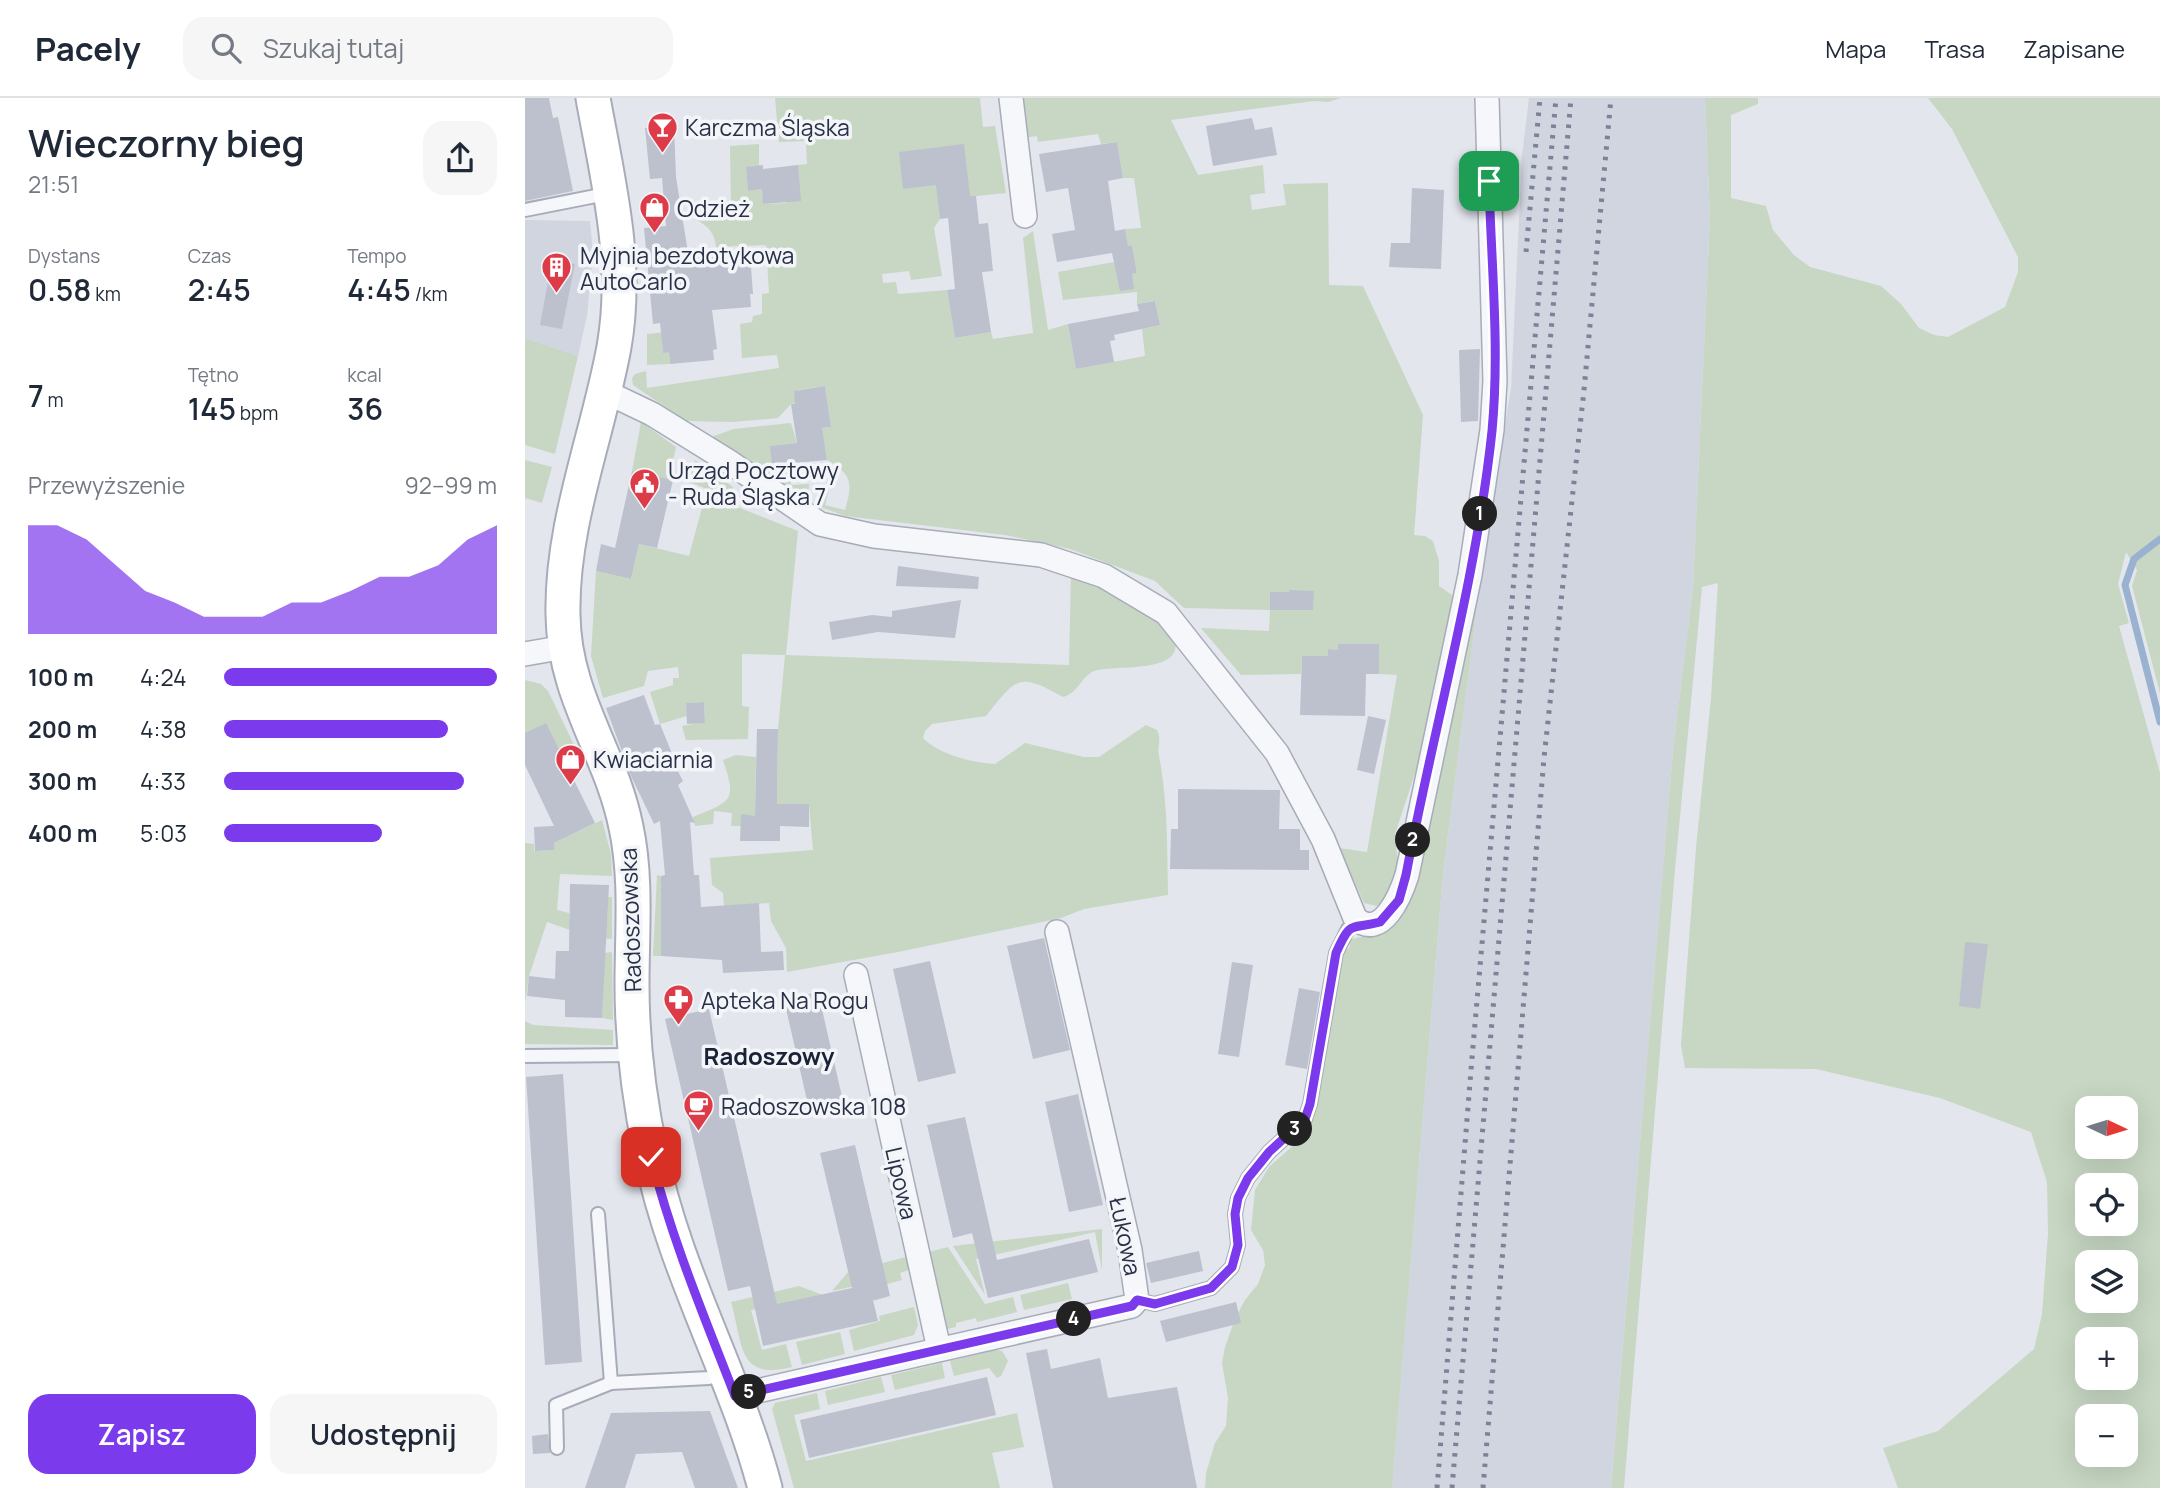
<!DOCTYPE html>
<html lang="pl">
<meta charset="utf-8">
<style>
:root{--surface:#fff;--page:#f6f6f7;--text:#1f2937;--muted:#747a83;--line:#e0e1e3;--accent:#7c3aed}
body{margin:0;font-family:Manrope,sans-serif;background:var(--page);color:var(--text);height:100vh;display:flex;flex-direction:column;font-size:26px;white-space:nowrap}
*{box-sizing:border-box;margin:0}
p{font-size:23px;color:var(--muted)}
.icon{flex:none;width:38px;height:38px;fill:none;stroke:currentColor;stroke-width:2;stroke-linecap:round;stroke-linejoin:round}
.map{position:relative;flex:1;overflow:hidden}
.side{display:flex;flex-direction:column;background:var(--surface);width:525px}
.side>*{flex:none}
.needle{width:46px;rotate:94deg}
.buttons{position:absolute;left:1550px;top:998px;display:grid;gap:14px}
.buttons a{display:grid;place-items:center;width:63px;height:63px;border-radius:14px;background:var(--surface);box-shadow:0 7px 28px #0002;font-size:35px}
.pin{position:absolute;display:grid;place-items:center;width:60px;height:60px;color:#fff;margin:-30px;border-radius:14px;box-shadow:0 4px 10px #0006}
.km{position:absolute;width:35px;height:35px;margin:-18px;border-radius:50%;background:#222;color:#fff;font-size:19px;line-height:35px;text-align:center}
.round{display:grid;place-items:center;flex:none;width:74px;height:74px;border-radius:21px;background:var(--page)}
.summary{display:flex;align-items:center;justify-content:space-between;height:119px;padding:0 28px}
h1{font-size:38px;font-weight:600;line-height:52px}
.metrics{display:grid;grid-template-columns:repeat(3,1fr);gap:10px;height:119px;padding:7px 28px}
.metrics div{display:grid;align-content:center}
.metrics b{font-size:30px;font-weight:600}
.metrics small{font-size:19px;font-weight:400}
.metrics p{font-size:19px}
.chart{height:196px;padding:14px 28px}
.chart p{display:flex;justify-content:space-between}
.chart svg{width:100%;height:126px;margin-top:7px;fill:var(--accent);opacity:.7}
.button{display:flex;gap:14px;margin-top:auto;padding:14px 28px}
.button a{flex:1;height:80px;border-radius:21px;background:var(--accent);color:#fff;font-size:28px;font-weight:600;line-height:80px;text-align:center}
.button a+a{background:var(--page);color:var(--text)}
ul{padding:0 28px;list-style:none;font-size:23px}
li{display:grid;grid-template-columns:112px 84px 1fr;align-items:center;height:52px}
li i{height:18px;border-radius:9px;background:var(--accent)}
header{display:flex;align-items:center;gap:42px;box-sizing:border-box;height:98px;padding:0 35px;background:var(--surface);border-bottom:2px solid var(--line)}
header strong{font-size:33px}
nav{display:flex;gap:38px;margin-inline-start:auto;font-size:24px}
.search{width:490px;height:63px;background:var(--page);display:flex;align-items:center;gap:18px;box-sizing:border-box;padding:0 24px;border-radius:21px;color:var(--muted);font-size:26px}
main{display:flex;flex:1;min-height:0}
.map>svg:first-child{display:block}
.built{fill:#d1d5df}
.green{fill:#c7d7c3;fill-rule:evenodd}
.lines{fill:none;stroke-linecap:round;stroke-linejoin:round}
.stream{stroke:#9ab1d0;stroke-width:7}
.building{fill:#bcc1cd}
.lane-casing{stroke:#a7acb8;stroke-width:16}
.street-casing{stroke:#a7acb8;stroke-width:26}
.secondary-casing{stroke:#a7acb8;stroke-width:37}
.lane{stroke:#f6f7fa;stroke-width:12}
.street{stroke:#f6f7fa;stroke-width:23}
.secondary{stroke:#fff;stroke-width:33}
.rail{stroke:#7a8398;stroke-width:5;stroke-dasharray:3.5 7;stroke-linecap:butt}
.route-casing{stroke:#fff;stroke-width:14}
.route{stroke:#7c3aed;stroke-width:9}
.labels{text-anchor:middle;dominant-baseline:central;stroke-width:7;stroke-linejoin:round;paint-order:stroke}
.poi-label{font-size:23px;fill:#283147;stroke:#f3f5f9;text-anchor:start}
.street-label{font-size:23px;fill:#283147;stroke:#f3f5f9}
.neighbourhood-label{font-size:24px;font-weight:bold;fill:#1a2238;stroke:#f3f5f9}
</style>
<header>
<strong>Pacely</strong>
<div class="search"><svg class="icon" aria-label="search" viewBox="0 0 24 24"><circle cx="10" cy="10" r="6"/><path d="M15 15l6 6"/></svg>Szukaj tutaj</div>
<nav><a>Mapa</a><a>Trasa</a><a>Zapisane</a></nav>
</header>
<main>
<section class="side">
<div class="summary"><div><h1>Wieczorny bieg</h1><p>21:51</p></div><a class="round"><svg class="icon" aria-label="share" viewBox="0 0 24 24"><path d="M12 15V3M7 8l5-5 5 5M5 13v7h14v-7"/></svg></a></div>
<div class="metrics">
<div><p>Dystans</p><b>0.58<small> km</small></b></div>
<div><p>Czas</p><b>2:45</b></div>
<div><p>Tempo</p><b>4:45<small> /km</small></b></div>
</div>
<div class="metrics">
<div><b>7<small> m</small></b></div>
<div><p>Tętno</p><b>145<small> bpm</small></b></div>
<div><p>kcal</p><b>36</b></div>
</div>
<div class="chart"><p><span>Przewyższenie</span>92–99 m</p>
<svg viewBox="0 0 160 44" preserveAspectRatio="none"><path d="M0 44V6L10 6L20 11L30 20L40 29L50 33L60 38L70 38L80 38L90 33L100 33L110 29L120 24L130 24L140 20L150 11L160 6V44z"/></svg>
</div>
<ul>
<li><b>100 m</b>4:24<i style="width:100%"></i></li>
<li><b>200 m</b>4:38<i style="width:82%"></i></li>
<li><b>300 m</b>4:33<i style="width:88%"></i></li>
<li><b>400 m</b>5:03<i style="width:58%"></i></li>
</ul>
<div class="button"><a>Zapisz</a><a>Udostępnij</a></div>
</section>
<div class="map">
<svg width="1635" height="1390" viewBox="0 0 1635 1390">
<rect width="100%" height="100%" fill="#e3e6ed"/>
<g class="built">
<polygon points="1004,0 1180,0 1185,120 1168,490 1148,652 1086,1390 867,1390 918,776 962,431 986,291 997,57"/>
<polygon points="0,122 65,123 68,155 62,218 53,258 0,240"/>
</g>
<g class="green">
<path d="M250 0H455L458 29 470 28 481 95 413 102 415 121 409 130 417 178 386 182 384 173 357 176 358 185 371 184 373 196 422 192 430 240 466 234 468 241 508 235 498 140 508 133 523 232 543 226 551 271 620 258 617 231 635 227 630 203 612 206V194L538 202 533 174 589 164 592 178 612 175 607 147 603 148 600 131 616 130 609 80H598L592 44 576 46 573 36 513 44 512 38 497 40 496 0H816L803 4 789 3 646 22 673 77 738 67 740 95 725 97 727 112 761 107 758 86 803 85 804 187 838 188 898 317 889 437 900 438 908 443 914 463V488L927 497 930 505 902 639 870 736 873 767 870 784 859 803 852 808 839 805 814 750 842 754 872 577 854 576V546H813V552L804 551 803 558H777L776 576 716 577 676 530 744 533 745 512 659 510 630 483 545 451 480 437 320 418 290 407 304 391 300 407 320 412C328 385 327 376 302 362L300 348 285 332 306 329 300 288 272 292 274 305 266 306 253 320 208 324 161 323 108 287 107 280 110 276 121 273 122 290 254 270 252 257 217 260 215 226 227 224 228 218 237 216V196L244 195 241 147 191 149C190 135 182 127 170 121L169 115 206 109 205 48 234 46V68L221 69 223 93 237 91 239 106 261 105 260 91 273 67 282 66 281 43 254 44Z"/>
<path d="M1180 0H1233V6L1206 17V100L1241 108 1248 132 1269 157 1285 169 1356 188 1376 206 1394 230 1409 237 1423 239 1480 209 1493 174V159L1427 31 1403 0H1635V595L1607 488 1612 472 1601 454 1593 486 1604 525 1594 528 1635 675V1390H1373L1358 1350 1413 1333 1509 1251 1517 1216 1523 1136 1522 1084 1506 1034 1415 1000 1291 971 1160 970 1156 947 1171 750 1186 600 1193 485 1177 489 1150 771 1099 1390H1086L1148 652 1168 490 1185 120ZM1563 1010H1601V1048H1563ZM1563 1087H1601V1125H1563ZM1563 1164H1601V1202H1563ZM1563 1241H1601V1279H1563ZM1563 1318H1601V1356H1563Z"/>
<polygon points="142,234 137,244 138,254 144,254 145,266 122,267 122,236"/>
<polygon points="0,240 53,258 30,356 0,347"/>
<polygon points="116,324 151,349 144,381 107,373"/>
<polygon points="266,325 272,345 246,348 247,367 264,366 266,387 284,386 283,403 188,344 189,338 209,331"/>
<polygon points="0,362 27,369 17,405 0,400"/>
<path d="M170 362 208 389 205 406 273 433 261 557 544 567 546 477 592 493 616 510 648 537C666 579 584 565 567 574 555 581 553 595 538 599 494 574 492 579 461 618L407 626 400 633 398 640C413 656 448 665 470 666L500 645 559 659H574L621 627 632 632C637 642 632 648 634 658 643 704 642 751 643 797L559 811 536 820 373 854 262 874 261 850 246 823 244 805 199 808 198 795 187 787 185 760 288 752 284 707 252 706 253 631 260 557 217 556V608L224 609 223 641 161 642 157 628 180 624 179 604 161 605 162 618 135 626 125 594 148 587V580H154L153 569 123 573 119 588 78 600 66 558 71 473 106 481 114 446 164 458 182 391 164 384Z"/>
<polygon points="962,431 918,776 867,1390 680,1390 681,1375 690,1345 701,1328 703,1300 697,1265 700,1249 710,1221 720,1202 733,1186 740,1167 738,1152 726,1132 730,1092 744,1069 770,1046 785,1029 816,855 825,849 824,842 856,834 921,632 951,502"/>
<polygon points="0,582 16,586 23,593 52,653 37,660 0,635"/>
<path d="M211 657 231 659 230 728H206L207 715 189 713 188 726 170 728 168 719C207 703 212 703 198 662Z"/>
<polygon points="77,722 86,756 87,778 35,776 32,812 44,815 45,822 82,823 83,799 87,799 87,841 68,840 22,824 4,878 0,905 0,745 9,746 9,753 29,752 29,745"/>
<polygon points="132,777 136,778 136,858 128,858"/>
<polygon points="87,854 88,922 77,920 79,855"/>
<polygon points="0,923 8,927 88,932 88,947 0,946"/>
<polygon points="577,1131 577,1172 570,1134 451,1161 460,1197 428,1148"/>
<polygon points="423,1149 460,1206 488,1199 492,1214 452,1224 451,1220 431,1225 431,1229 422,1231 416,1225 400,1155"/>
<polygon points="381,1159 384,1172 375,1175 377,1182 359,1187 362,1199 349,1203 345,1185 307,1193 323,1174"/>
<polygon points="543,1185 547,1201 499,1212 495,1197"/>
<path d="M274 1188 298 1197 226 1212 237 1252 261 1246 267 1269C212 1283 218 1246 206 1204Z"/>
<polygon points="389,1209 393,1227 389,1237 329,1253 324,1232 355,1223 354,1218"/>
<polygon points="315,1234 320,1256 277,1267 271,1244"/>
<polygon points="470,1252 477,1253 483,1263 476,1278 472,1280 464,1270 429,1278 425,1263"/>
<polygon points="417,1265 420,1280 370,1292 366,1277"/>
<polygon points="356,1279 360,1294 303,1307 300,1293"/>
<polygon points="292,1295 295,1311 269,1317 281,1363 492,1315 499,1349 467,1355 475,1390 269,1390 247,1311 250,1305"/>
</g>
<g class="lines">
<polyline class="stream" points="1635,441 1609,461 1600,487 1635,624"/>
</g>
<g class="building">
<polygon points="0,0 24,0 28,20 33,19 48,93 0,103"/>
<polygon points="727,20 730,32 747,29 752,57 688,68 681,28"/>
<polygon points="149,27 151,79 164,161 225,156 228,196 225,196 226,209 187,212 192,251 188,252 189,262 145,266 144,254 138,255 135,225 128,226 119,130 141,128 137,80 125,81 120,30"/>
<polygon points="592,44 598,80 583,83 590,133 600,131 603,148 607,147 612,175 607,176 609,191 595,193 587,155 532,164 527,136 550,132 543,90 521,94 514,56"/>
<polygon points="439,46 445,98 451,98 454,126 463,125 468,173 457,174 466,234 430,240 422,192 430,191 423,120 415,121 411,87 378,91 374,54"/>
<polygon points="238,67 238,71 273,67 276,103 238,106 237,91 223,93 221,69"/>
<polygon points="887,90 919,92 916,171 864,169 866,145 885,145"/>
<polygon points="27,162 50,166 37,231 15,227"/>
<polygon points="630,203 635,227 589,237 590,242 585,243 589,264 551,271 543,226 614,213 612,206"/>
<polygon points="955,251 953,323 936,324 934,252"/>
<polygon points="300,288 306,329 297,330 302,362 247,367 245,348 272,345 266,306 270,306 269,293"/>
<polygon points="107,373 148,382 132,450 114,446 106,481 71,473 76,446 90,450"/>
<polygon points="373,468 454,479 453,491 371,488"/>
<polygon points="764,492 789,493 788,512 745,512 745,494 765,494"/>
<polygon points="436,502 430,540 353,534 307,542 304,524 347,517 367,519 367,513"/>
<polygon points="813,546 854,546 854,576 841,576 840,618 775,617 777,558 803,558 803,551 813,552"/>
<polygon points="119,597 130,627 135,626 148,658 146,660 158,683 153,687 170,725 165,724 169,777 174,777 176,809 234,805 236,854 258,853 259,872 198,875 197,862 136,858 136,778 140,777 135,723 129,726 106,678 81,610"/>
<polygon points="179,604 180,625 162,626 161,605"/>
<polygon points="843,618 861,622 849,676 832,672"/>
<polygon points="21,625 70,725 29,745 29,752 10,753 9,729 29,728 0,667 0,635"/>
<polygon points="232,631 253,631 252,706 284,706 284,729 255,728 255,743 215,743 216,716 230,718"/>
<polygon points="653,691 755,692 754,731 775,731 775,752 784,752 784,772 645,771 646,731 653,731"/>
<polygon points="45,786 84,787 77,920 40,919 40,902 2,898 4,878 30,881 31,853 44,853"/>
<polygon points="519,840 545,952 508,961 482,848"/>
<polygon points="1440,844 1463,846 1455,911 1434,908"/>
<polygon points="405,863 431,975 393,984 368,871"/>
<polygon points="707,864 728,867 714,959 693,956"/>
<polygon points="774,890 795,894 782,971 760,967"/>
<polygon points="293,894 318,1003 284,1011 259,902"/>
<polygon points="184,911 252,1206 327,1190 295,1055 330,1047 365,1198 348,1202 353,1223 238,1248 225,1188 203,1193 140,921"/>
<polygon points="38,976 57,1264 20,1267 1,979"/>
<polygon points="553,996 578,1107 544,1114 520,1004"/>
<polygon points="440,1019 472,1162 564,1141 573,1174 463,1200 447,1135 428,1140 402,1027"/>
<polygon points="674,1153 678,1173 626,1185 621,1165"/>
<polygon points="711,1204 716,1225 641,1244 635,1223"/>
<polygon points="522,1251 526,1271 575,1260 583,1300 652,1289 672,1390 528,1390 501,1255"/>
<polygon points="462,1279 471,1317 284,1360 275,1322"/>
<polygon points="185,1313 213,1390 170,1390 157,1354 111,1356 100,1390 60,1390 86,1315"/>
<polygon points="23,1336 25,1355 8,1356 7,1338"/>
</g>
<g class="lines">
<defs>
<g id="lane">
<polyline points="0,112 86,95"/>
<polyline points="0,958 108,957"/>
<polyline points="73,1116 86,1285"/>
<polyline points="612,1202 630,1206 686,1190 707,1169 713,1147 710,1116 713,1100 723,1080 744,1054 780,1021 785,1006 811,855 823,831 836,825"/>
<polyline points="32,1350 31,1307 86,1285 184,1280 201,1276"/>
</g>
<g id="street">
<polyline points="486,0 500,118"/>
<path d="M79 293 127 316 203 363 295 426 349 438 516 457 579 478 641 515 752 655 798 741 830 820C857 844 876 796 882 777L945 477 967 332 970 283 962 0"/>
<polyline points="0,556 40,549"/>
<polyline points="331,877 414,1251"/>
<polyline points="210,1298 607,1208 612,1202 605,1152 532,834"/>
</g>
<path id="secondary" d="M68 0C83 83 104 164 89 249 73 337 36 426 38 517 39 599 86 654 101 729 112 780 107 834 107 886 107 944 114 1001 126 1057 149 1173 210 1276 240 1390"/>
</defs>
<use href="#lane" class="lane-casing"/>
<use href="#street" class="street-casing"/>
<use href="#secondary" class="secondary-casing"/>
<use href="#lane" class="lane"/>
<use href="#street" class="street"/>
<use href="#secondary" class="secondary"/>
<g class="rail">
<polyline points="1001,154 1015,0"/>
<polyline points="912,1390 947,960 1031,0"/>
<polyline points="927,1390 1046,0"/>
<polyline points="958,1390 1019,660 1059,292 1086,0"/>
</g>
</g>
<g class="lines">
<defs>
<path id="route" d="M126 1059C147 1142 179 1218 210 1298L607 1208 612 1202 630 1206 686 1190 707 1169 713 1147 710 1116 713 1100 723 1080 744 1054 780 1021 785 1006 811 855C826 821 825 832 855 824L874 802 881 777C909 628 951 483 967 333 975 250 966 165 964 83"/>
</defs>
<use href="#route" class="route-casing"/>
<use href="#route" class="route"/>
</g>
<defs>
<symbol id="bar-pin" viewBox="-11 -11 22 30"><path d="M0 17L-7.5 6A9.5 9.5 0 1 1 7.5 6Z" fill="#de3b48" stroke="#f3f5f9"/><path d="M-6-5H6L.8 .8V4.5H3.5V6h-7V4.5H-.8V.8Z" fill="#fff"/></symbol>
<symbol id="shop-pin" viewBox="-11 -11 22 30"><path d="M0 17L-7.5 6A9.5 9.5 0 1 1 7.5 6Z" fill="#de3b48" stroke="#f3f5f9"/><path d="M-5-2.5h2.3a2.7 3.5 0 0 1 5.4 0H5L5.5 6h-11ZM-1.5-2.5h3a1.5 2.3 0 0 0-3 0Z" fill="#fff"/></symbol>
<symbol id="building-pin" viewBox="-11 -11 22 30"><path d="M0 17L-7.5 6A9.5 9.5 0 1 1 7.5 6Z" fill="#de3b48" stroke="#f3f5f9"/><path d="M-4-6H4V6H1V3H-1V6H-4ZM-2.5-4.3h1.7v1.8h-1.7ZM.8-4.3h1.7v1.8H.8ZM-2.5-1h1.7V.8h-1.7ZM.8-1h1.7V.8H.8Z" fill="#fff"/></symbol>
<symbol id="civic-pin" viewBox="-11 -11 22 30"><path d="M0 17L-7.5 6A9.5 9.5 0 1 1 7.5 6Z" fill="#de3b48" stroke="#f3f5f9"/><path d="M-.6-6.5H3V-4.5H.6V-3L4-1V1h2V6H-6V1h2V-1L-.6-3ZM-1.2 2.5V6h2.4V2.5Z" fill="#fff"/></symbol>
<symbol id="pharmacy-pin" viewBox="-11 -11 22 30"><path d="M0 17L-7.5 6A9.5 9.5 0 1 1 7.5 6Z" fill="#de3b48" stroke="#f3f5f9"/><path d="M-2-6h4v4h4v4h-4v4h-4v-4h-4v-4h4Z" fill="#fff"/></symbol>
<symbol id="cafe-pin" viewBox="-11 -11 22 30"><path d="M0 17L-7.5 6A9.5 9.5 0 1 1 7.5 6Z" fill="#de3b48" stroke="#f3f5f9"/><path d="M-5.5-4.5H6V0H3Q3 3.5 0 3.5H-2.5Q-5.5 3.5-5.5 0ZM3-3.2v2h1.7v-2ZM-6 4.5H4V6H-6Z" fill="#fff"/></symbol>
</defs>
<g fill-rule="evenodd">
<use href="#bar-pin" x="120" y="12" width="35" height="47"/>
<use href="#shop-pin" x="112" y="92" width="35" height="47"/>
<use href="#building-pin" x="14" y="152" width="35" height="47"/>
<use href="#civic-pin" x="102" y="368" width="35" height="47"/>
<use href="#shop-pin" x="28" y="644" width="35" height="47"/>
<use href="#pharmacy-pin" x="136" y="884" width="35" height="47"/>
<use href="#cafe-pin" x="156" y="990" width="35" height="47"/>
</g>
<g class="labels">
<g class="poi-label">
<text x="160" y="29">Karczma Śląska</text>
<text x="152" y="110">Odzież</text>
<text x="55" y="157">Myjnia bezdotykowa<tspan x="55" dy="26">AutoCarlo</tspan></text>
<text x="143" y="372">Urząd Pocztowy<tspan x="143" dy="26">- Ruda Śląska 7</tspan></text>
<text x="68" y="661">Kwiaciarnia</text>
<text x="176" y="902">Apteka Na Rogu</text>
<text x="196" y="1008">Radoszowska 108</text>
</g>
<g class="street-label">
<text transform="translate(105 822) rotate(-92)">Radoszowska</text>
<text transform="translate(377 1085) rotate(77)">Lipowa</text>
<text transform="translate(601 1138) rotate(78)">Łukowa</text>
</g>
<g class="neighbourhood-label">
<text x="244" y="957">Radoszowy</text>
</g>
</g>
</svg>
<div class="buttons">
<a><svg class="needle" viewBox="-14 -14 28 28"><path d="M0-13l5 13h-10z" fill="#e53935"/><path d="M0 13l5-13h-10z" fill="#747a83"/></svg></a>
<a><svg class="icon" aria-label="locate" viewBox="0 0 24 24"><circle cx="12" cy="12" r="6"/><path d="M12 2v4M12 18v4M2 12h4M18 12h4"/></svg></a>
<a><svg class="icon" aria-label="layers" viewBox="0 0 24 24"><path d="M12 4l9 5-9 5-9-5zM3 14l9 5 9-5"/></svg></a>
<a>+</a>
<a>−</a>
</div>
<div class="pin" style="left:964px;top:83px;background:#1e9e55"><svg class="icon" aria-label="arrive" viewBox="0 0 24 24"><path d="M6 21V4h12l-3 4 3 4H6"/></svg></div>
<div class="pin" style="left:126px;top:1059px;background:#d93025"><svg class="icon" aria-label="check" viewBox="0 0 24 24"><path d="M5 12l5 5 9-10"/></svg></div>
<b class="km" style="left:955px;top:416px">1</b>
<b class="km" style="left:888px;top:742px">2</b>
<b class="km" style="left:770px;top:1031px">3</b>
<b class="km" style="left:549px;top:1221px">4</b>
<b class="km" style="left:224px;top:1294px">5</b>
</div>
</main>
